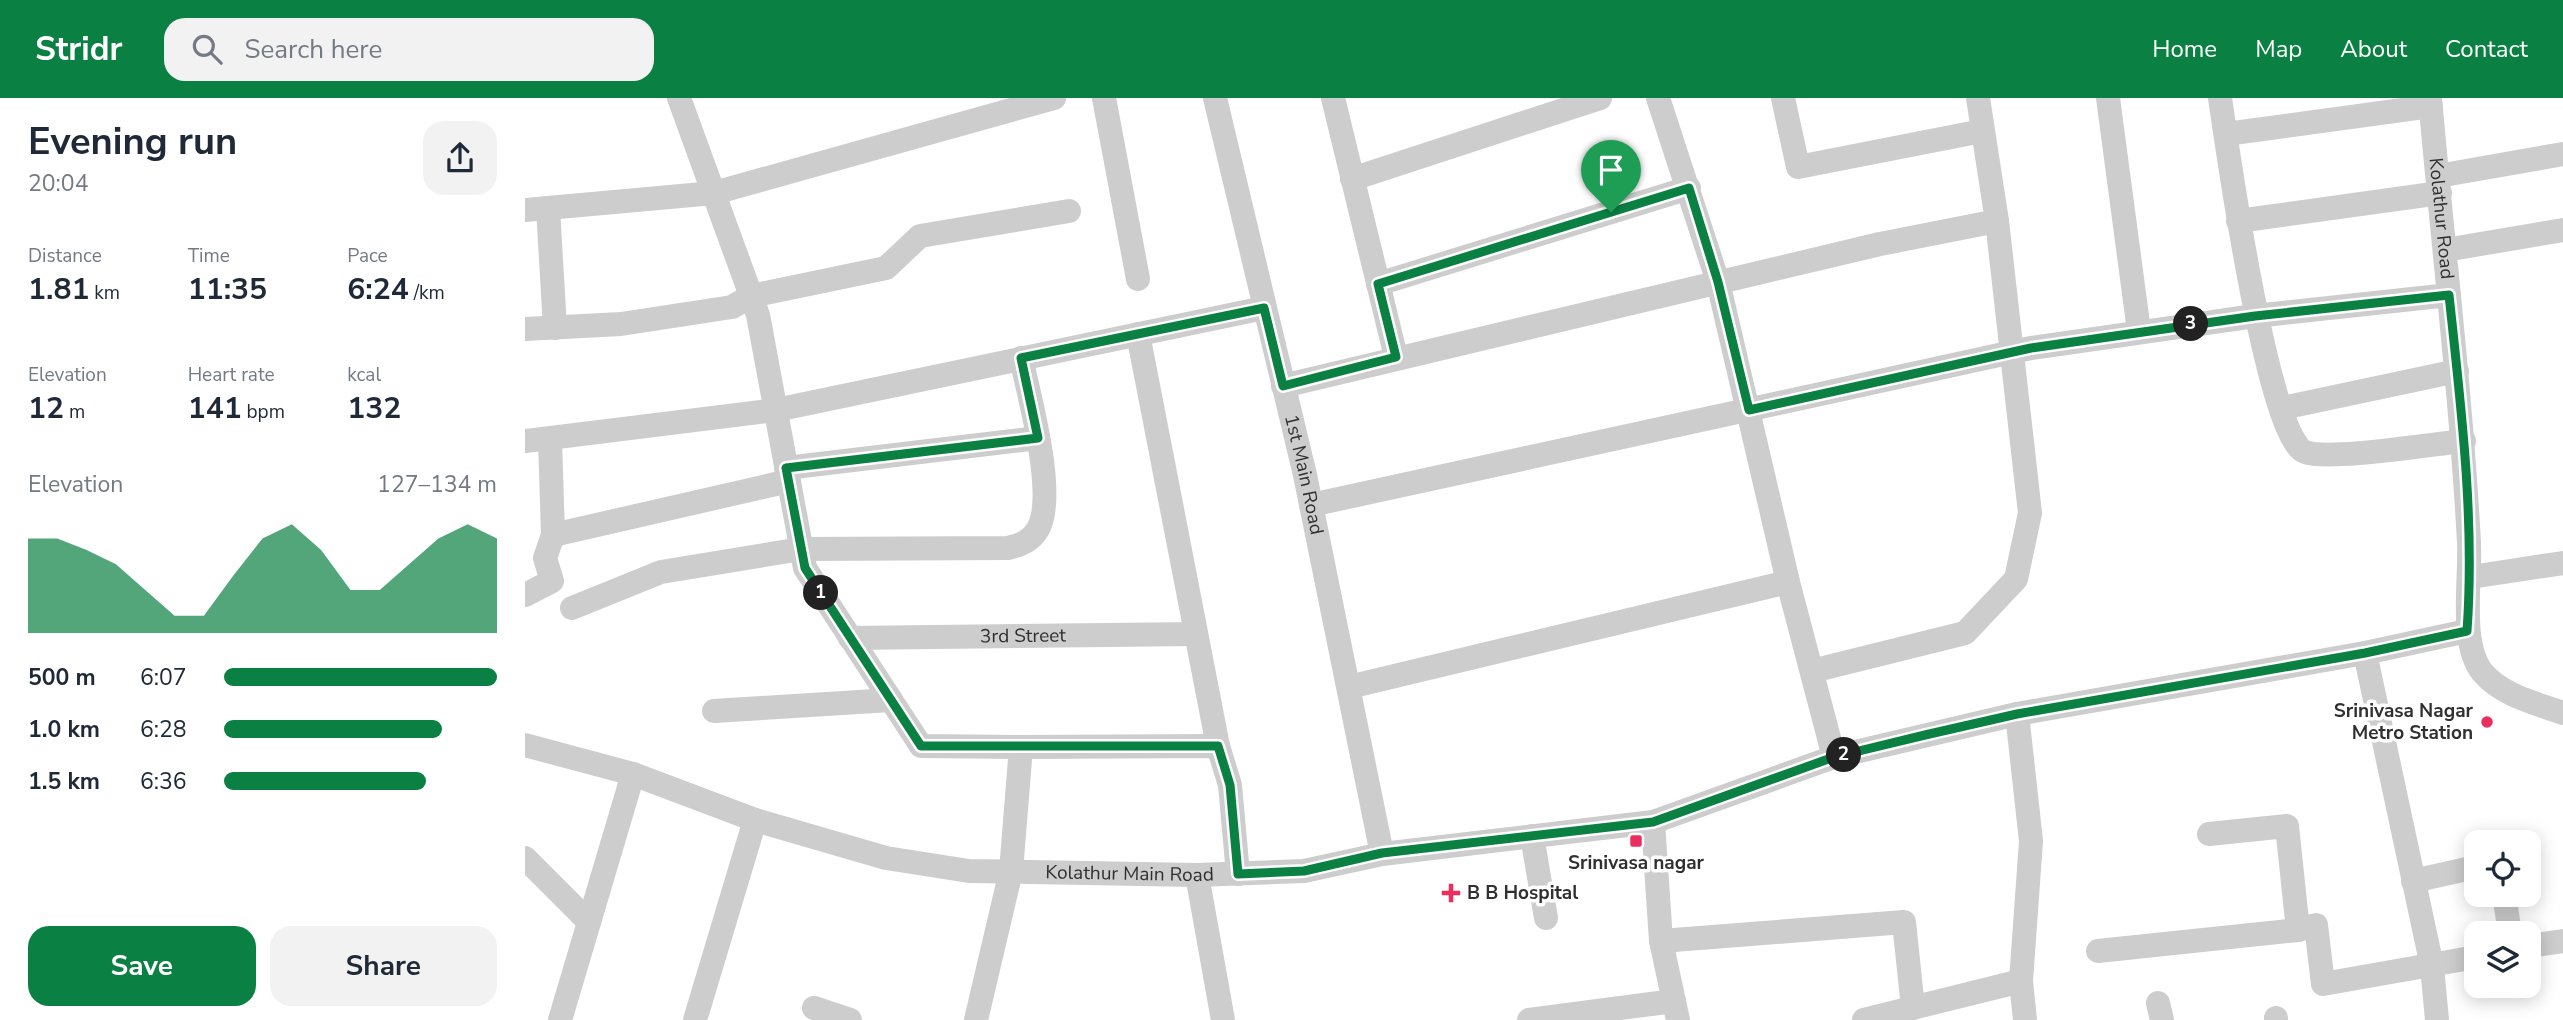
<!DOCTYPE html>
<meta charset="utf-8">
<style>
:root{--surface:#fff;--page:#f2f2f3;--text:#1f2937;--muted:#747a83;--accent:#0b8043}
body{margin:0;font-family:"Nunito Sans",sans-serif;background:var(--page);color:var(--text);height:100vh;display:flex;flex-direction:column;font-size:26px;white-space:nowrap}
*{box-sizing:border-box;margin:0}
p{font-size:23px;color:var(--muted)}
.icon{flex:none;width:38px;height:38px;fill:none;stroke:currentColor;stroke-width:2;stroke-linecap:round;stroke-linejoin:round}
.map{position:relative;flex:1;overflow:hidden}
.panel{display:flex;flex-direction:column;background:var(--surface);width:525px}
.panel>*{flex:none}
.fabs{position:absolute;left:1939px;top:732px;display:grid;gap:14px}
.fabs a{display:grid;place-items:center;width:77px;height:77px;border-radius:14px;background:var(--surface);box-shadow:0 4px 18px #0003;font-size:35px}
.pin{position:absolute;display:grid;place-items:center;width:60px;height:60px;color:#fff;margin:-72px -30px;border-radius:50% 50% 50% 0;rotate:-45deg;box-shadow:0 0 7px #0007}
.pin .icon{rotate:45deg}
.km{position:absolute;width:35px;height:35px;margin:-18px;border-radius:50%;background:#222;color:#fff;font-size:19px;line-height:35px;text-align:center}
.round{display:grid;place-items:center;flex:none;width:74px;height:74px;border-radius:21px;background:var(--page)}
.summary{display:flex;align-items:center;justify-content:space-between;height:119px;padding:0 28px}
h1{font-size:38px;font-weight:700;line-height:52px}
.figures{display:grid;grid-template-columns:repeat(3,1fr);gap:10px;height:119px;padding:7px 28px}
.figures div{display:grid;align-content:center}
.figures b{font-size:30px;font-weight:700}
.figures small{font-size:19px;font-weight:400}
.figures p{font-size:19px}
.chart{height:196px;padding:14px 28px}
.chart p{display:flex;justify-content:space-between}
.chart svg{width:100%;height:126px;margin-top:7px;fill:var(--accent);opacity:.7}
.action{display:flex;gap:14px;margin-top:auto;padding:14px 28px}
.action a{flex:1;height:80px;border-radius:21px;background:var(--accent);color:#fff;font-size:28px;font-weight:700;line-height:80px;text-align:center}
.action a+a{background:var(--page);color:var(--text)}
ul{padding:0 28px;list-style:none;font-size:23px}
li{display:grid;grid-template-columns:112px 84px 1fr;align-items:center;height:52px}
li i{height:18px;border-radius:9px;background:var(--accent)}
header{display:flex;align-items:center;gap:42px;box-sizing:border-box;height:98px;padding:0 35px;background:var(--accent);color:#fff}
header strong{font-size:33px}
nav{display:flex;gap:38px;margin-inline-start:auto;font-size:24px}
.search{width:490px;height:63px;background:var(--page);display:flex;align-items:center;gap:18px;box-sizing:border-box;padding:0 24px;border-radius:21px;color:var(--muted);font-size:26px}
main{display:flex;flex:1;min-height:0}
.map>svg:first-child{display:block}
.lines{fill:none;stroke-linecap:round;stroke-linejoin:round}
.minor{stroke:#cdcdcd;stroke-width:24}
.route-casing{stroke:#fff;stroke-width:14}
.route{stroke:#0b8043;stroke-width:9}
.poi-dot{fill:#ea2f5e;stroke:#fff;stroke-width:2.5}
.labels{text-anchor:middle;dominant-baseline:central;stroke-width:7;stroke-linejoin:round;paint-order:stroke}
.street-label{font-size:19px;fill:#303030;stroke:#fff}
.poi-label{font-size:19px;font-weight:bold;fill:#303030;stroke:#fff;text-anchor:end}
</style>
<header>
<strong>Stridr</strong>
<div class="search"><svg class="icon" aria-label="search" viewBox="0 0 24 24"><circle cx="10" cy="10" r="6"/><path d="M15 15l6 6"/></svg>Search here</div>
<nav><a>Home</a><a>Map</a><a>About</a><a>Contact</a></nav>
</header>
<main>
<section class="panel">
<div class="summary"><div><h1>Evening run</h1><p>20:04</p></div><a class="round"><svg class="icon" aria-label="share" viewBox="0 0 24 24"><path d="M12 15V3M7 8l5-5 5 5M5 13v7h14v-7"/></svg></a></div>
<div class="figures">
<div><p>Distance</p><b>1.81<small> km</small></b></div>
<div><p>Time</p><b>11:35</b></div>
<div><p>Pace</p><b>6:24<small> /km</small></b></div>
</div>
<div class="figures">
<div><p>Elevation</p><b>12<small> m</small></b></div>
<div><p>Heart rate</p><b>141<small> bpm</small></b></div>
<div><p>kcal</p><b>132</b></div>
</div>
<div class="chart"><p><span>Elevation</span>127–134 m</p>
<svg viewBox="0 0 160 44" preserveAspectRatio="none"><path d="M0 44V11L10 11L20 15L30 20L40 29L50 38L60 38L70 24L80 11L90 6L100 15L110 29L120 29L130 20L140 11L150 6L160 11V44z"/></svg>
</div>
<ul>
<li><b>500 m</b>6:07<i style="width:100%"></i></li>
<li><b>1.0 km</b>6:28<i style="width:80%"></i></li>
<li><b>1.5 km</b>6:36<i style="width:74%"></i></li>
</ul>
<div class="action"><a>Save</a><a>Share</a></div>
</section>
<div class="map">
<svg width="2038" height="922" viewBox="0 0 2038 922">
<rect width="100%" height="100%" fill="#fff"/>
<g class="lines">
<g class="minor">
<polyline points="154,0 233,217 280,470 396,648 496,649 486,773 451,922"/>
<polyline points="579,0 613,181"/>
<path id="s1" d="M690 0 780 377 857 756"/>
<polyline points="808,0 871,259"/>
<polyline points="1133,0 1193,184 1263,484 1309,659"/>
<polyline points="1258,0 1273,69 1457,33"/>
<polyline points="1583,0 1614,233"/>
<path d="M1695 0C1702 48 1743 341 1780 354 1804 363 1907 346 1939 343"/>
<path id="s2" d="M1905 0C1918 149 1936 296 1944 445 1946 481 1934 547 1958 575 1978 598 2011 605 2038 615"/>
<polyline points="1701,36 1906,8"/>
<polyline points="1913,78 2038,56"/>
<polyline points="827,81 1075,0"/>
<polyline points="23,110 30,230"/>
<polyline points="0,112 189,95 529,0"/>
<polyline points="1713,123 1915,95"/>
<polyline points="1920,152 2038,132"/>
<polyline points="853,186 1164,90"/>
<polyline points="0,231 96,226 207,209 226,198 361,170 395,138 544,113"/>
<polyline points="613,236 693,648"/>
<polyline points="758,288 1355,146 1472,123"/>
<polyline points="1757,310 1932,273"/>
<polyline points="0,343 251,312 739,210"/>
<polyline points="261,370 513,340"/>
<polyline points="786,407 1506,250 1730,218 1924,197"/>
<polyline points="28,437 264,383"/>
<polyline points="1946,479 2038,465"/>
<polyline points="0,497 27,483 20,460 28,437 25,341"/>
<path d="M47 510 136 474 276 451 483 450C496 447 506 443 513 431 532 397 504 298 496 260"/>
<path id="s3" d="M325 540 671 536"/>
<polyline points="1840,555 1907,868 1912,922"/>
<polyline points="1287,573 1440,535 1491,481 1505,415 1472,123 1453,0"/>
<polyline points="824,589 1263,484"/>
<polyline points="189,613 366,602"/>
<polyline points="1492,616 1506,743 1496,883 1500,922"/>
<polyline points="0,647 108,676"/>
<polyline points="496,649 693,648 705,687 713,776"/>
<polyline points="1128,724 1136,843 1153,922"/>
<polyline points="1684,736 1762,728 1773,832"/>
<polyline points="1007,738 1021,820"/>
<polyline points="0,760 64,824"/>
<polyline points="672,777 698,922"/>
<polyline points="1888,783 1951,769"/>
<polyline points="1979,796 1985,835"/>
<polyline points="1136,843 1379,824 1388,910"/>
<polyline points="2004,848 2038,843"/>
<polyline points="1573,853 1773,832 1791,827 1798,886 1951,859"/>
<polyline points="1633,905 1637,922"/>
<polyline points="289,910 325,922"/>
<polyline points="1751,920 1751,922"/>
<path id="s4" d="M35 922 108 676 230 722 361 760 444 773 672 777 779 773 857 756 1128 724 1309 659 1492 616 1840 555 1942 533"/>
<polyline points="170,922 230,722"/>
<polyline points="1004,922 1149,903"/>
<polyline points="1339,922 1496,883"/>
</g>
</g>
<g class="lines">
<defs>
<path id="route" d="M1164 90 1193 184 1224 312 1506 250 1730 218 1924 197C1936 309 1950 421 1942 533L1840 555 1492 616 1400 637 1309 659 1128 724 857 755 779 773 713 776 705 687 693 648H396L280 470 261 370 513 340 496 260 739 210 758 288 871 259 853 186Z"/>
</defs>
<use href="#route" class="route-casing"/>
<use href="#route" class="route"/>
</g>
<g class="poi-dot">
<circle cx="1962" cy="624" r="7"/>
<rect x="1104" y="736" width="14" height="14" rx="3.5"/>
<path d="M922.5 784.5h7v7h7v7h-7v7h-7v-7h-7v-7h7z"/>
</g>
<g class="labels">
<g class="street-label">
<text stroke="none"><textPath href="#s2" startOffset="121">Kolathur Road</textPath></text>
<text stroke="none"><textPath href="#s1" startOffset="387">1st Main Road</textPath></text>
<text stroke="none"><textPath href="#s3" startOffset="173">3rd Street</textPath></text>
<text stroke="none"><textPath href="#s4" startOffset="768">Kolathur Main Road</textPath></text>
</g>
<g class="poi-label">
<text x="1948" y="613">Srinivasa Nagar<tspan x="1948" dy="22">Metro Station</tspan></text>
<text x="1111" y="765" text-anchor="middle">Srinivasa nagar</text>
<text x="942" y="795" text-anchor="start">B B Hospital</text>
</g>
</g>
</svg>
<div class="fabs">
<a><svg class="icon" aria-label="locate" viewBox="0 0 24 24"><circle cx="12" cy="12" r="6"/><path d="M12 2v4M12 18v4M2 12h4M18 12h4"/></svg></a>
<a><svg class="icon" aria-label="layers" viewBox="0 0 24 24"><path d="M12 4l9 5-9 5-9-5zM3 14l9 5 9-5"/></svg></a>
</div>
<div class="pin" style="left:1086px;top:114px;background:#1e9e55"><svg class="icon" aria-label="arrive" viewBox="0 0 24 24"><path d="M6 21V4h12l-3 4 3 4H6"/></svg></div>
<b class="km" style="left:296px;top:495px">1</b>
<b class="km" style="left:1319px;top:657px">2</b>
<b class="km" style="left:1666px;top:226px">3</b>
</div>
</main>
